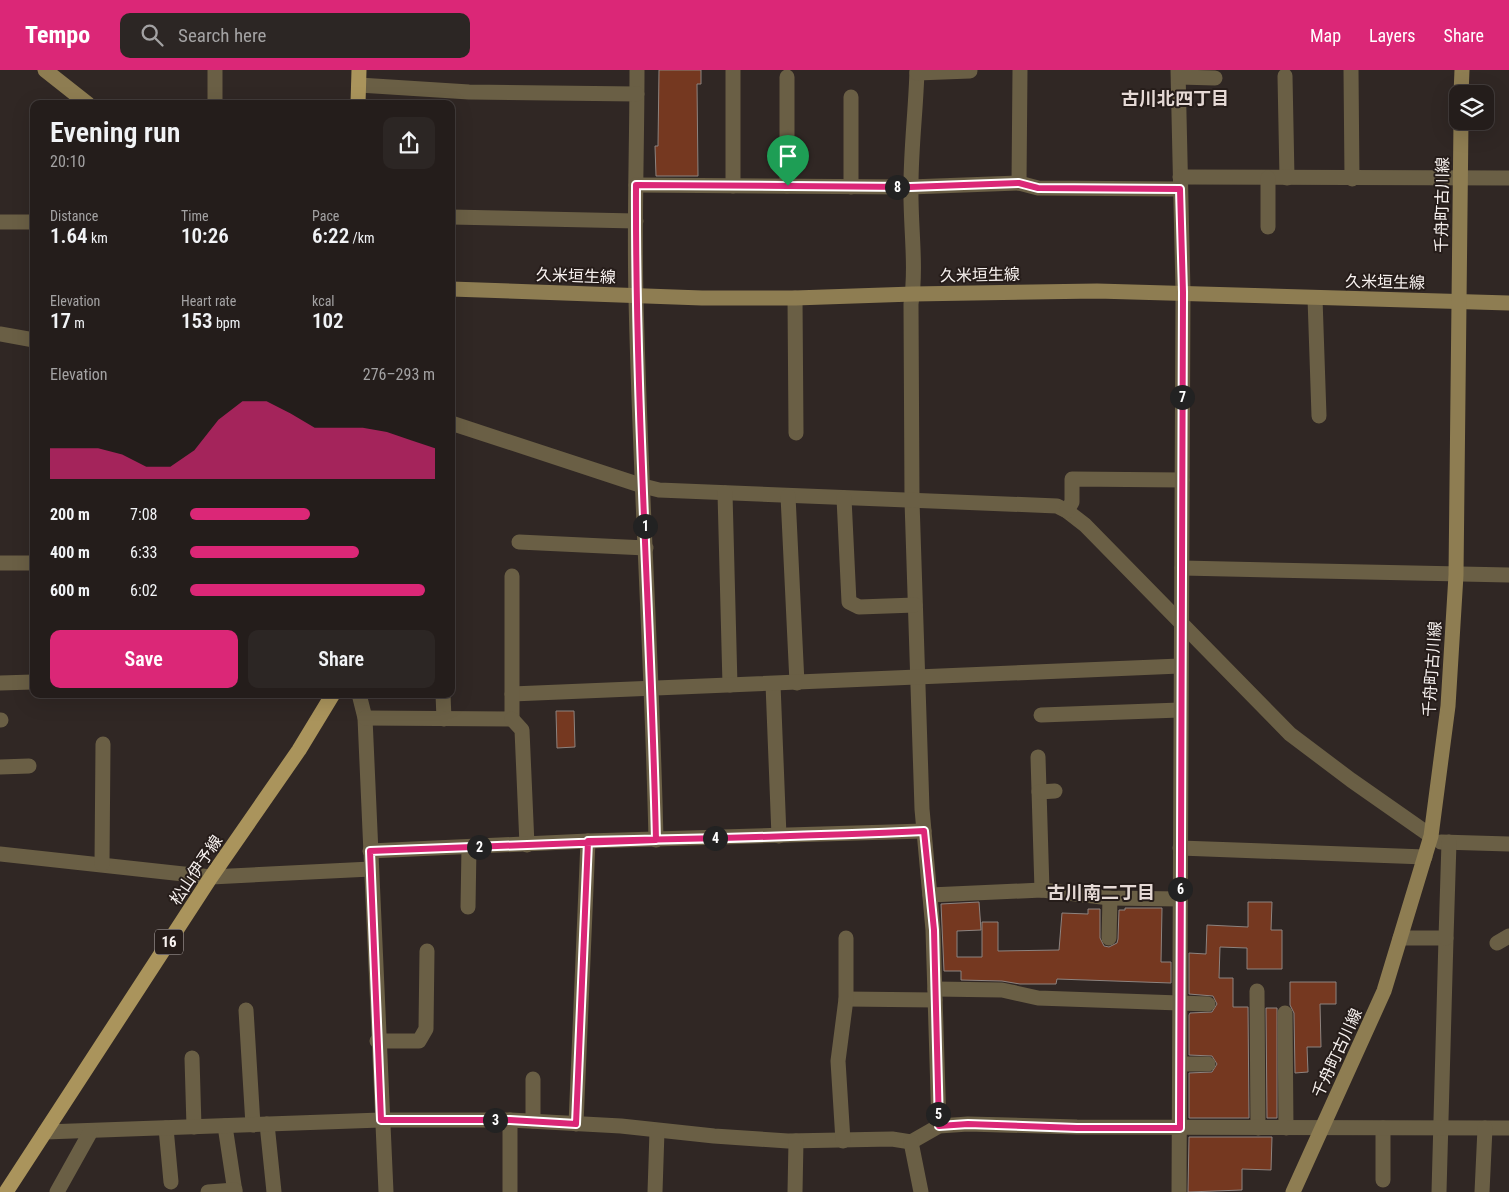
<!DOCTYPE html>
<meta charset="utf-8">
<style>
:root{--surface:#241d1b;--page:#2c2624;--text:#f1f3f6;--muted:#a3a2a3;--line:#413b3a;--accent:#db2777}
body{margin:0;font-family:"Roboto Condensed","Noto Sans JP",sans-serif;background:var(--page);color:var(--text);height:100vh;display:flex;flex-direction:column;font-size:19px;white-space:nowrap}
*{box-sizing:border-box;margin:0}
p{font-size:16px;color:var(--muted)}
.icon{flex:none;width:28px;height:28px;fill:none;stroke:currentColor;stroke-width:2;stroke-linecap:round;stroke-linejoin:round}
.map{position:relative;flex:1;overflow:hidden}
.panel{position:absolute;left:30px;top:30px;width:425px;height:598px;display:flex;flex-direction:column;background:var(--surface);border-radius:10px;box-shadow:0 5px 20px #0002,0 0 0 1px var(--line)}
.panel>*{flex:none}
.tools{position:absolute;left:1449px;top:15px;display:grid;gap:10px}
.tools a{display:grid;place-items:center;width:45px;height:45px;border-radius:10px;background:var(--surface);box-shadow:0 5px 20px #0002,0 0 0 1px var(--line);font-size:25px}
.pin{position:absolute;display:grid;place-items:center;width:42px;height:42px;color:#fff;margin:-51px -21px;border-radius:50% 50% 50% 0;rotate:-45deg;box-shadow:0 0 5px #0007}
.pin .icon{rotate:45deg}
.km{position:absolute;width:25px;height:25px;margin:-12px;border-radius:50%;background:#222;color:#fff;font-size:14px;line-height:25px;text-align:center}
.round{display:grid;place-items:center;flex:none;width:52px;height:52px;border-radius:10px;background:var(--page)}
.summary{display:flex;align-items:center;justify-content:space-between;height:85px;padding:0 20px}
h1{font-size:28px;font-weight:600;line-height:38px}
.stats{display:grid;grid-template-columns:repeat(3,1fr);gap:8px;height:85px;padding:5px 20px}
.stats div{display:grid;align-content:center}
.stats b{font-size:21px;font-weight:600}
.stats small{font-size:14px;font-weight:400}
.stats p{font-size:14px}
.chart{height:140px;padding:10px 20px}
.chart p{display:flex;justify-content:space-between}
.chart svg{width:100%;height:90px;margin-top:5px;fill:var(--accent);opacity:.7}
.action{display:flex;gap:10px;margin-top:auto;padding:10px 20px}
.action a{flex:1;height:58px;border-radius:10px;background:var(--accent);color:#fff;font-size:20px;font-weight:600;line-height:58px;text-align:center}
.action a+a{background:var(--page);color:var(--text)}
ul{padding:0 20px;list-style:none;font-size:16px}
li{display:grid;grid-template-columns:80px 60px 1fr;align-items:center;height:38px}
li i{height:12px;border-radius:6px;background:var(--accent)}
header{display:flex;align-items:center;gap:30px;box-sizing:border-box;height:70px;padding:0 25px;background:var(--accent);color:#fff}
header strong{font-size:24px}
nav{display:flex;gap:28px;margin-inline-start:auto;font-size:18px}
.search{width:350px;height:45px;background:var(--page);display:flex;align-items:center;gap:12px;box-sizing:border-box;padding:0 18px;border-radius:10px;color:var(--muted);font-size:19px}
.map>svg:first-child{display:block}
.building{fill:#753820;stroke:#8d837f}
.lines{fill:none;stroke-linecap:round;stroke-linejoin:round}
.street{stroke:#6a5f45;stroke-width:15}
.secondary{stroke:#8e7d52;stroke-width:15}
.primary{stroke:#aa945c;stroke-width:15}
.route-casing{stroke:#fff;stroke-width:10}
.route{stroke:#db2777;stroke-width:6}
.labels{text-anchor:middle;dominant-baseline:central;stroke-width:4;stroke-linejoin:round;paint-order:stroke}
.shield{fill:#261d1a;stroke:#b9b2b0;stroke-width:1}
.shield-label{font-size:15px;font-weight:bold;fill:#f8f2f0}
.street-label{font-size:16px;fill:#f8f2f0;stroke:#261d1a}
.neighbourhood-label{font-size:18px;font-weight:bold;fill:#e5d9d5;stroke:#261d1a}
</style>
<header>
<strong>Tempo</strong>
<div class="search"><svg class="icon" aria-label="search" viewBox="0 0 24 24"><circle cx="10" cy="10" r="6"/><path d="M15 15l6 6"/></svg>Search here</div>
<nav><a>Map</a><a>Layers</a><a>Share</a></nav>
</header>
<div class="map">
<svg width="1509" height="1122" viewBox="0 0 1509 1122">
<rect width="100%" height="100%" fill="#302724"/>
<g class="building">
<polygon points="659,0 701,0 701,14 697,14 698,106 656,106 655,76 658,76"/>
<polygon points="556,641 574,641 575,677 557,678"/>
<polygon points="979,832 981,860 957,861 957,887 982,887 982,852 998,852 998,881 1059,880 1062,843 1088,844 1088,839 1100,839 1100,868 1104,876 1109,877 1117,873 1118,869 1119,840 1125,840 1125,838 1162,838 1161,892 1171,892 1171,913 1057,909 1056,914 1020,914 1002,911 961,910 961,901 944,901 941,834"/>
<polygon points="1248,832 1272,832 1271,860 1282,860 1282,899 1247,899 1247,878 1220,877 1219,908 1233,908 1233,937 1248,937 1249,1048 1189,1048 1189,1003 1212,1002 1217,994 1212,986 1189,985 1189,945 1190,943 1212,942 1217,934 1213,926 1189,924 1189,883 1206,884 1207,855 1248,857"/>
<polygon points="1290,912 1336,912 1336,934 1320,934 1321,977 1307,977 1308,1002 1295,1003 1294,943 1290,935"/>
<polygon points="1266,938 1277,938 1277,1048 1267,1048"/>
<polygon points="1189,1067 1272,1067 1271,1100 1242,1099 1242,1120 1188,1122"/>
</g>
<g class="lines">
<g class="street">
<polyline points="215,0 215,34"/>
<path d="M637 0C637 76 634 152 636 228 640 409 652 589 656 770"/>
<path d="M917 0C916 38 911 77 911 115 910 155 917 195 911 234L912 431 922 739 933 860 939 1056"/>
<polyline points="1178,0 1183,222 1179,1122"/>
<polyline points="1351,0 1352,109"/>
<polyline points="917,3 970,1"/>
<polyline points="1285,6 1287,108"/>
<polyline points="787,7 787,116"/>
<polyline points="1179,7 1215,8"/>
<polyline points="359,15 469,22 637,24"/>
<polyline points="1180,107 1509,108"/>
<polyline points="1019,113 1020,0"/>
<polyline points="636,115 910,117 1019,113 1038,118 1180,119"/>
<polyline points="733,116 733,0"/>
<polyline points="851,117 851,27"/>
<polyline points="451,147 636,151"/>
<polyline points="0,152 34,152"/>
<polyline points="1268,157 1268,108"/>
<polyline points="795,228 796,363"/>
<polyline points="1315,228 1319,346"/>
<polyline points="0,264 34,270"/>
<polyline points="451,353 643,416 659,420 1057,436 1067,441 1085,455 1290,664 1351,710 1431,766"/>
<polyline points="725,423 730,615"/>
<polyline points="788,426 797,613"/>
<polyline points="844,428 849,532 859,537 915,535"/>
<polyline points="1067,441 1072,432 1072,409 1182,410"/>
<polyline points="519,472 646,478"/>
<polyline points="0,493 34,493"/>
<polyline points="1182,498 1509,505"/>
<polyline points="0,613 33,612"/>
<polyline points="773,614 779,766"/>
<polyline points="359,624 365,648 386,1122"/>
<polyline points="443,624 444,649"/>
<polyline points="512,624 1180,596"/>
<polyline points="1041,645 1180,640"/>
<polyline points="365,648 512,649 512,506"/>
<polyline points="512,649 522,660 527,775"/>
<polyline points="0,650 1,650"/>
<polyline points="1038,687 1042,820"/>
<polyline points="0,697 29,696"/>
<polyline points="1039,722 1055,721"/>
<polyline points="1441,772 1509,774"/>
<polyline points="1180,778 1425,787"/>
<polyline points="370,781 588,771 924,761"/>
<polyline points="0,784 211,807 371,799"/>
<polyline points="102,794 103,674"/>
<polyline points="930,825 1042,820 1110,828 1180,829"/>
<polyline points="468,837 469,777"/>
<polyline points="1109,868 1110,828"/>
<polyline points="1400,868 1446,868 1439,1122"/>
<polyline points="1446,868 1449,772"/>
<polyline points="1497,873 1509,866"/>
<polyline points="935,919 1002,920 1038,928 1208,934"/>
<polyline points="1257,921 1258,1058"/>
<polyline points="846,929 935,930"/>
<polyline points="246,940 253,1055"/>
<polyline points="1285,943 1286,1058"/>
<polyline points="377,971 419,971 426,959 427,881"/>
<polyline points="192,988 194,1057"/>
<polyline points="1180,994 1208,994"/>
<polyline points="510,1050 510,1122"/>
<polyline points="533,1051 533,1009"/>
<polyline points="267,1054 274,1122"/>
<polyline points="576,1054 588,771"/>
<polyline points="225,1056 235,1122"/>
<polyline points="166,1058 171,1112"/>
<polyline points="1383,1058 1383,1110"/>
<polyline points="45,1062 381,1050 510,1050 621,1056 714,1066 788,1071 892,1069 911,1072 939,1056 968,1054 1077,1057 1509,1058"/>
<polyline points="843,1071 838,991 846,929 846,868"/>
<polyline points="911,1072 921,1122"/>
<polyline points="57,1122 91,1061"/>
<polyline points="208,1122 235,1120"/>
<polyline points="655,1122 657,1061"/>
<polyline points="795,1122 796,1071"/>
<polyline points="1482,1122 1485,1058"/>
</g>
<g class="secondary">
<polyline points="45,0 88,34"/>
<polyline points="1461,24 1462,0"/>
<polyline points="451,219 702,228 795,228 913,224 1097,221 1509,233"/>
<polyline points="1293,1122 1384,921 1431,766 1448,636 1456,505 1461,51"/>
</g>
<g class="primary">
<polyline points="358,34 359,0"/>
<polyline points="6,1122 211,807 299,680 333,624"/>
</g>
</g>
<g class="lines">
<defs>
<path id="route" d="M788 116 636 115C635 333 651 551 656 770L370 781 381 1050H510L576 1054 588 771C700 769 812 766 924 761L934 860 939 1056 968 1054 1077 1058H1180L1183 222 1180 119 1038 118 1019 113 910 117 788 116"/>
</defs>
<use href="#route" class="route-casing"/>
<use href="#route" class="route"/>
</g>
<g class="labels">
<rect class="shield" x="155" y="859.5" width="28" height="25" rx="4"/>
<g class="shield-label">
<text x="169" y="872">16</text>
</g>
<g class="street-label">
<text transform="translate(1442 135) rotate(-89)">千舟町古川線</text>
<text transform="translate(980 205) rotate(-1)">久米垣生線</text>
<text transform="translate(576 206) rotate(2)">久米垣生線</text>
<text transform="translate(1385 212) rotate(1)">久米垣生線</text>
<text transform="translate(1432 599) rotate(-86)">千舟町古川線</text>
<text transform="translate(196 800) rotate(-56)">松山伊予線</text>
<text transform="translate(1337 983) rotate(-65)">千舟町古川線</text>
</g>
<g class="neighbourhood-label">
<text x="1175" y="28">古川北四丁目</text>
<text x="1101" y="822">古川南二丁目</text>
</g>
</g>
</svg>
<div class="tools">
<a><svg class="icon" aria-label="layers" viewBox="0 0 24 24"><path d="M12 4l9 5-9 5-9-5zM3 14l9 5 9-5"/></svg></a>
</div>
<div class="pin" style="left:788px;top:116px;background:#1e9e55"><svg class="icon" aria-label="arrive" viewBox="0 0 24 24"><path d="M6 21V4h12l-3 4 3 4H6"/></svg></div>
<b class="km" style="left:645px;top:456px">1</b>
<b class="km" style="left:479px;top:777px">2</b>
<b class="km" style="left:495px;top:1050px">3</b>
<b class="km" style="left:715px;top:768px">4</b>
<b class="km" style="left:938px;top:1044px">5</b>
<b class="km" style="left:1180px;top:819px">6</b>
<b class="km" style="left:1182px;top:327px">7</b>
<b class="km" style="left:897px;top:117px">8</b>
<section class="panel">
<div class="summary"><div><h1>Evening run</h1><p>20:10</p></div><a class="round"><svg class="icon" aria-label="share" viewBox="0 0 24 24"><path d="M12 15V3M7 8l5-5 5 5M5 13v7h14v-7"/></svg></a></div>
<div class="stats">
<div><p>Distance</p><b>1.64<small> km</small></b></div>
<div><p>Time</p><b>10:26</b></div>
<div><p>Pace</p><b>6:22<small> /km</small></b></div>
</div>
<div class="stats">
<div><p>Elevation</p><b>17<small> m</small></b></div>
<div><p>Heart rate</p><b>153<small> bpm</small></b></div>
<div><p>kcal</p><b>102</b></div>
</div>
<div class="chart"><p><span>Elevation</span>276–293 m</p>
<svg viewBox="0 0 160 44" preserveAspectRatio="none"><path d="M0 44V29L10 29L20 29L30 32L40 38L50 38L60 30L70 15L80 6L90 6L100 12L110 19L120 19L130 19L140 21L150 25L160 29V44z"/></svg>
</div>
<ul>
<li><b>200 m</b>7:08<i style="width:49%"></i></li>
<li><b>400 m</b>6:33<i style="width:69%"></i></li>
<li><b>600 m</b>6:02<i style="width:96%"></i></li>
</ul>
<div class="action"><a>Save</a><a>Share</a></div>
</section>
</div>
